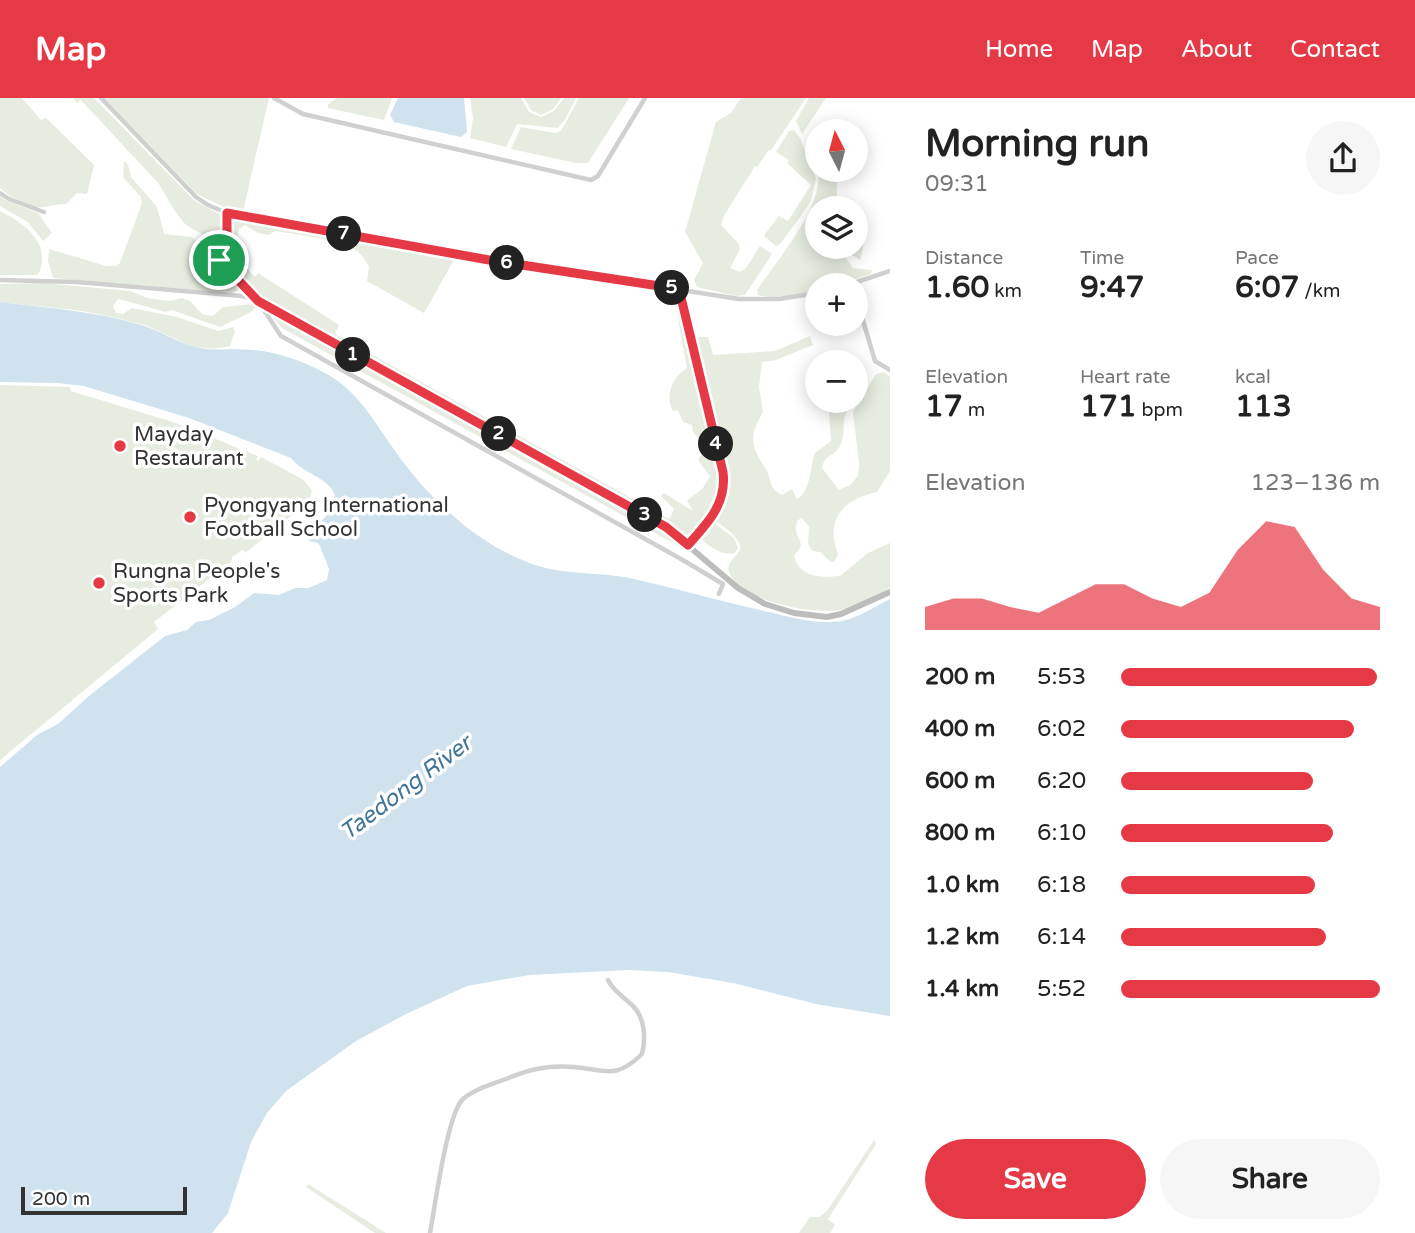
<!DOCTYPE html>
<meta charset="utf-8">
<style>
:root{--surface:#fff;--page:#f6f6f6;--text:#222;--muted:#767676;--accent:#e63946}
body{margin:0;font-family:"Varela Round",sans-serif;background:var(--page);color:var(--text);height:100vh;display:flex;flex-direction:column;font-size:26px;white-space:nowrap}
*{box-sizing:border-box;margin:0}
p{font-size:23px;color:var(--muted)}
.icon{flex:none;width:38px;height:38px;fill:none;stroke:currentColor;stroke-width:2;stroke-linecap:round;stroke-linejoin:round}
.map{position:relative;flex:1;overflow:hidden}
.side{display:flex;flex-direction:column;background:var(--surface);width:525px}
.side>*{flex:none}
.needle{width:46px;rotate:354deg}
.controls{position:absolute;left:805px;top:21px;display:grid;gap:14px}
.controls a{display:grid;place-items:center;width:63px;height:63px;border-radius:50%;background:var(--surface);box-shadow:0 4px 18px #0003;font-size:35px}
.scale{position:absolute;left:21px;bottom:18px;width:166px;box-sizing:border-box;padding-left:7px;border:4px solid #333;border-top:0;font-size:19px;line-height:24px;white-space:nowrap;color:#333;-webkit-text-stroke:5px #fff;paint-order:stroke}
.pin{position:absolute;display:grid;place-items:center;width:60px;height:60px;color:#fff;margin:-30px;border:4px solid #fff;border-radius:50%;box-shadow:0 2px 7px #0007}
.km{position:absolute;width:35px;height:35px;margin:-18px;border-radius:50%;background:#222;color:#fff;font-size:19px;line-height:35px;text-align:center}
.round{display:grid;place-items:center;flex:none;width:74px;height:74px;border-radius:37px;background:var(--page)}
.head{display:flex;align-items:center;justify-content:space-between;height:119px;padding:0 35px}
h1{font-size:38px;font-weight:800;line-height:52px}
.stats{display:grid;grid-template-columns:repeat(3,1fr);gap:10px;height:119px;padding:7px 35px}
.stats div{display:grid;align-content:center}
.stats b{font-size:30px;font-weight:800}
.stats small{font-size:19px;font-weight:400}
.stats p{font-size:19px}
.chart{height:196px;padding:14px 35px}
.chart p{display:flex;justify-content:space-between}
.chart svg{width:100%;height:126px;margin-top:7px;fill:var(--accent);opacity:.7}
.button{display:flex;gap:14px;margin-top:auto;padding:14px 35px}
.button a{flex:1;height:80px;border-radius:42px;background:var(--accent);color:#fff;font-size:28px;font-weight:800;line-height:80px;text-align:center}
.button a+a{background:var(--page);color:var(--text)}
ul{padding:0 35px;list-style:none;font-size:23px}
li{display:grid;grid-template-columns:112px 84px 1fr;align-items:center;height:52px}
li i{height:18px;border-radius:9px;background:var(--accent)}
header{display:flex;align-items:center;gap:42px;box-sizing:border-box;height:98px;padding:0 35px;background:var(--accent);color:#fff}
header strong{font-size:33px}
nav{display:flex;gap:38px;margin-inline-start:auto;font-size:24px}
main{display:flex;flex:1;min-height:0}
.map>svg:first-child{display:block}
.green{fill:#e6ecdf}
.water{fill:#cfe2ee}
.lines{fill:none;stroke-linecap:round;stroke-linejoin:round}
.street{stroke:#d0d0d0;stroke-width:4.5}
.secondary{stroke:#bdbdbd;stroke-width:6}
.route-casing{stroke:#fff;stroke-width:14}
.route{stroke:#e63946;stroke-width:9}
.poi-dot{fill:#e63946;stroke:#fff;stroke-width:2.5}
.labels{text-anchor:middle;dominant-baseline:central;stroke-width:7;stroke-linejoin:round;paint-order:stroke}
.poi-label{font-size:21px;fill:#333;stroke:#fff;text-anchor:start}
.water-label{font-size:23px;font-style:italic;fill:#3f7597;stroke:#fff}
</style>
<header>
<strong>Map</strong>
<nav><a>Home</a><a>Map</a><a>About</a><a>Contact</a></nav>
</header>
<main>
<div class="map">
<svg width="890" height="1135" viewBox="0 0 890 1135">
<rect width="100%" height="100%" fill="#fff"/>
<g class="green">
<path d="M0 0H22L41 22 46 20 94 67 87 96 77 95 66 106C57 106 51 108 43 109 30 111 9 99 0 90Z"/>
<polygon points="73,0 94,0 194,102 219,116 224,125 221,154 216,155 207,139 186,127 174,112 159,86 81,2 77,5"/>
<polygon points="104,0 269,0 243,113 226,110 197,96"/>
<polygon points="337,0 392,0 384,22 328,10 328,6"/>
<polygon points="470,0 521,0 529,14 541,19 554,13 564,0 576,0 565,22 558,30 517,26 506,49 470,40 473,20"/>
<polygon points="524,0 561,0 553,11 541,17 531,12"/>
<polygon points="579,0 629,0 588,65 576,65 511,51 521,29 555,35 561,33"/>
<polygon points="741,0 806,0 771,52 769,52 757,69 755,68 724,118 721,127 738,145 740,151 730,170 740,174 746,170 760,148 772,156 745,197 736,198 697,189 694,182 703,165 685,134 716,24 731,15"/>
<polygon points="809,0 826,0 802,36 796,23"/>
<polygon points="794,32 800,40 816,81 811,102 801,118 780,146 776,148 765,139 765,136 779,118 788,123 811,87 787,65 789,62 776,54 789,33"/>
<polygon points="124,63 128,67 131,79 157,109 164,136 192,139 238,185 240,190 239,192 232,195 53,180 48,163 49,151 106,168 116,168 120,165 142,105 141,99 123,79"/>
<path d="M818 72H837V102L834 110H817V149H856V112C864 129 866 143 860 162L850 156 845 159 853 170 872 172 871 176 837 187H817V192C800 196 775 202 758 197L757 192C777 162 824 109 818 72Z"/>
<polygon points="0,98 5,102 38,115 52,135 43,143 28,124 0,108"/>
<path d="M0 113C24 125 53 146 38 177H0Z"/>
<path d="M233 120 338 137 455 160 424 215 367 183 369 169C366 163 361 156 356 152 344 142 292 136 275 133L269 137 258 135 245 127 239 131 233 156 255 179 258 175 339 227 335 236 669 421 674 411 661 398 664 395 691 412 692 411 687 403 703 390 710 378 698 362 706 350 693 334 692 327 683 324 678 312 673 313C664 296 673 279 687 270L675 204 678 199 693 274 722 383 718 404 693 438 684 436 265 204 231 169 226 160Z"/>
<path d="M43 185 131 193 147 200 169 203 182 200 190 203 202 216 213 218 223 209 254 206 256 209 251 214 220 229 172 212 165 214 123 202 118 201 113 208 116 215 123 216 132 210 177 219 218 233 233 229 235 233 230 248C192 257 177 239 144 227 134 224 123 222 112 219 75 210 38 209 0 204V186Z"/>
<polygon points="271,213 663,431 684,451 282,230 269,215"/>
<path d="M810 238 813 247 776 262 762 264 759 289 763 314C753 331 749 342 759 360 761 365 766 369 768 375 771 385 771 392 782 397L792 391 797 401C811 393 810 369 815 355L831 343 829 315 836 303H853C838 321 848 332 840 348 835 358 824 357 822 370L839 392 850 387 858 378 859 366 853 314 876 276 884 274 890 279V373L877 394C844 401 824 421 838 456L835 463 831 464 820 454 812 453 808 446 809 429 802 420 798 422C792 433 800 438 801 448L794 458C800 480 821 480 840 478L868 455 890 445V490C877 498 861 508 846 511 818 518 746 505 731 478 719 458 754 458 734 438 728 431 720 426 713 421L723 404 726 382 692 239H708L713 257 775 253Z"/>
<polygon points="0,287 70,289 71,293 176,325 258,358 256,362 258,363 261,359 302,381 312,392 310,402 306,406 245,455 243,452 232,459 231,464 154,524 158,531 0,662"/>
<path d="M711 423 734 440 738 450 735 455C722 459 708 447 698 439Z"/>
<polygon points="874,1042 876,1046 828,1121 835,1127 830,1135 799,1135 810,1119 819,1119 827,1113"/>
<polygon points="308,1086 386,1135 375,1135 306,1089"/>
</g>
<g class="water">
<polygon points="398,0 464,0 467,34 461,39 394,24 390,17"/>
<path d="M0 204C48 210 95 213 141 227 162 233 178 246 200 250 217 253 235 250 253 252 276 254 303 263 323 274 353 289 370 316 388 343 408 372 430 399 458 422 480 441 508 458 535 467 566 477 599 474 630 480 675 490 719 503 764 513 786 518 809 525 831 524 853 524 872 510 890 501V918L816 906 733 885 668 874 629 872 529 877 467 888 406 916 356 943 286 993 267 1015 251 1044 228 1115 212 1135H0V669L37 637 58 626 89 598 165 538 187 532 196 524 209 522 235 509 254 495 279 497 295 490H309L327 482 329 471 320 448 318 445 309 443C310 430 322 425 329 414 332 409 333 403 335 397 327 378 303 376 291 360L189 320 84 288 57 285 0 284Z"/>
</g>
<g class="lines">
<g class="street">
<polyline points="101,0 196,99 208,107 227,115 489,162 739,201 779,201 817,195"/>
<polyline points="274,0 303,16 591,82 598,78 645,0"/>
<polyline points="0,95 9,101 44,114"/>
<polyline points="227,115 227,145 219,162 258,203 281,238 681,461 723,486 719,496"/>
<polyline points="0,182 77,184 242,198 257,202"/>
<polyline points="848,187 890,173"/>
<path d="M679 192 724 388C720 412 704 429 688 447"/>
<polyline points="856,199 875,263 890,272"/>
<path d="M430 1135C435 1109 447 1016 463 1001 474 991 493 986 506 981 530 971 548 967 574 969 607 972 615 982 642 956 646 940 645 919 632 907 623 898 614 894 608 882"/>
</g>
<polyline class="secondary" points="258,203 666,429 738,490 765,506 794,515 827,519 841,516 890,494"/>
</g>
<g class="lines">
<defs>
<path id="route" d="M227 115 489 162 679 191 723 374C727 405 708 425 688 447L666 429 258 203 219 162 227 145Z"/>
</defs>
<use href="#route" class="route-casing"/>
<use href="#route" class="route"/>
</g>
<g class="poi-dot">
<circle cx="120" cy="348" r="7"/>
<circle cx="190" cy="419" r="7"/>
<circle cx="99" cy="485" r="7"/>
</g>
<g class="labels">
<g class="poi-label">
<text x="134" y="336">Mayday<tspan x="134" dy="24">Restaurant</tspan></text>
<text x="204" y="407">Pyongyang International<tspan x="204" dy="24">Football School</tspan></text>
<text x="113" y="473">Rungna People's<tspan x="113" dy="24">Sports Park</tspan></text>
</g>
<g class="water-label">
<text transform="translate(406 690) rotate(-37)">Taedong River</text>
</g>
</g>
</svg>
<div class="controls">
<a><svg class="needle" viewBox="-14 -14 28 28"><path d="M0-13l5 13h-10z" fill="#e53935"/><path d="M0 13l5-13h-10z" fill="#767676"/></svg></a>
<a><svg class="icon" aria-label="layers" viewBox="0 0 24 24"><path d="M12 4l9 5-9 5-9-5zM3 14l9 5 9-5"/></svg></a>
<a>+</a>
<a>−</a>
</div>
<div class="scale">200 m</div>
<div class="pin" style="left:219px;top:162px;background:#1e9e55"><svg class="icon" aria-label="arrive" viewBox="0 0 24 24"><path d="M6 21V4h12l-3 4 3 4H6"/></svg></div>
<b class="km" style="left:353px;top:257px">1</b>
<b class="km" style="left:499px;top:336px">2</b>
<b class="km" style="left:645px;top:417px">3</b>
<b class="km" style="left:716px;top:346px">4</b>
<b class="km" style="left:672px;top:190px">5</b>
<b class="km" style="left:507px;top:165px">6</b>
<b class="km" style="left:344px;top:136px">7</b>
</div>
<section class="side">
<div class="head"><div><h1>Morning run</h1><p>09:31</p></div><a class="round"><svg class="icon" aria-label="share" viewBox="0 0 24 24"><path d="M12 15V3M7 8l5-5 5 5M5 13v7h14v-7"/></svg></a></div>
<div class="stats">
<div><p>Distance</p><b>1.60<small> km</small></b></div>
<div><p>Time</p><b>9:47</b></div>
<div><p>Pace</p><b>6:07<small> /km</small></b></div>
</div>
<div class="stats">
<div><p>Elevation</p><b>17<small> m</small></b></div>
<div><p>Heart rate</p><b>171<small> bpm</small></b></div>
<div><p>kcal</p><b>113</b></div>
</div>
<div class="chart"><p><span>Elevation</span>123–136 m</p>
<svg viewBox="0 0 160 44" preserveAspectRatio="none"><path d="M0 44V36L10 33L20 33L30 36L40 38L50 33L60 28L70 28L80 33L90 36L100 31L110 16L120 6L130 8L140 23L150 33L160 36V44z"/></svg>
</div>
<ul>
<li><b>200 m</b>5:53<i style="width:99%"></i></li>
<li><b>400 m</b>6:02<i style="width:90%"></i></li>
<li><b>600 m</b>6:20<i style="width:74%"></i></li>
<li><b>800 m</b>6:10<i style="width:82%"></i></li>
<li><b>1.0 km</b>6:18<i style="width:75%"></i></li>
<li><b>1.2 km</b>6:14<i style="width:79%"></i></li>
<li><b>1.4 km</b>5:52<i style="width:100%"></i></li>
</ul>
<div class="button"><a>Save</a><a>Share</a></div>
</section>
</main>
